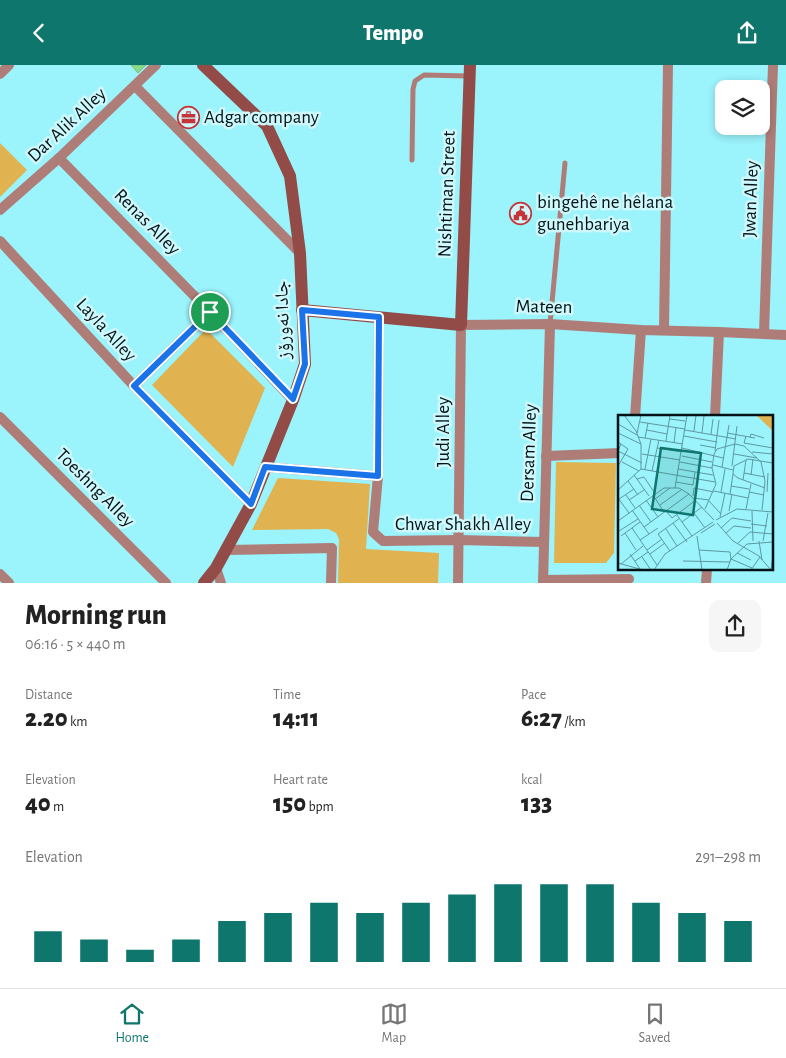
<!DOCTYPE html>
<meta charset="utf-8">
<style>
:root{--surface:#fff;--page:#f6f6f6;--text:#222;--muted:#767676;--line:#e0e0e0;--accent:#0f766e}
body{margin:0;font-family:"Alegreya Sans","Noto Naskh Arabic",sans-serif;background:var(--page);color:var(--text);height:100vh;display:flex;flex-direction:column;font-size:19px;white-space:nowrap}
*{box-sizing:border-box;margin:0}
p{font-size:16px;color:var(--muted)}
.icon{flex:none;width:28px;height:28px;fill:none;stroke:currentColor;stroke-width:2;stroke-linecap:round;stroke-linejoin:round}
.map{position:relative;height:518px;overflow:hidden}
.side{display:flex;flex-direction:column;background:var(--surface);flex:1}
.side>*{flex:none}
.controls{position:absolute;left:715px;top:15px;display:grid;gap:10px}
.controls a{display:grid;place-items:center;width:55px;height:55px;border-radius:10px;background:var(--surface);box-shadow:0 2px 8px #0003;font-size:25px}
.pin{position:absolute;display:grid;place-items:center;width:42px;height:42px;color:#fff;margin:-21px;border:2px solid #fff;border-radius:50%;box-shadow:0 1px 5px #0007}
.round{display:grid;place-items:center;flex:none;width:52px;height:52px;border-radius:10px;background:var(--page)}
.summary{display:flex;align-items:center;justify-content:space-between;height:85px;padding:0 25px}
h1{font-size:28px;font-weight:800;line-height:38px}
.stats{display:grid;grid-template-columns:repeat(3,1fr);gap:8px;height:85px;padding:5px 25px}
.stats div{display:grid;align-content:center}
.stats b{font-size:25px;font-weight:800}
.stats small{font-size:14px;font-weight:400}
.stats p{font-size:14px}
.chart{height:140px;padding:10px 25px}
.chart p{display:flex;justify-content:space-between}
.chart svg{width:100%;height:90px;margin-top:5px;stroke:var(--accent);stroke-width:6}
header{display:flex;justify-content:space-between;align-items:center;height:65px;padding:0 25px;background:var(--accent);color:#fff;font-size:22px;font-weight:800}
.menu{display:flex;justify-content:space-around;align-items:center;height:70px;border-top:1px solid var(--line);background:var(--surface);font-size:14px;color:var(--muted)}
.menu a{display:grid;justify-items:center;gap:2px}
.menu .active{color:var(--accent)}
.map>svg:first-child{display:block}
.green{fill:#e0b350}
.building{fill:#88dc89;stroke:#7ebb7e}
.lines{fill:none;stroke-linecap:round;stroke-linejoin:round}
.lane{stroke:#af7d78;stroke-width:5}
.street{stroke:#af7d78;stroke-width:10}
.secondary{stroke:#924b47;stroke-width:12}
.route-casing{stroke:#fff;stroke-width:10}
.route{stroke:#1a73e8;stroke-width:6}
.labels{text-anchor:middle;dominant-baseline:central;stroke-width:5;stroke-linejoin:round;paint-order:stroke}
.poi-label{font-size:19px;fill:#001215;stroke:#cff8fc;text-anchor:start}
.street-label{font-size:19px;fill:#001215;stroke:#cff8fc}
.inset-road{fill:none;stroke:#5d99a0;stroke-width:1}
.view{fill:#0f766e;fill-opacity:0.15;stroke:#0f766e;stroke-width:2.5}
.inset-edge{fill:none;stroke:#001215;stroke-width:2.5}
</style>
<header><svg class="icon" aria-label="back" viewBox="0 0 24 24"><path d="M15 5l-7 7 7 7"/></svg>Tempo<svg class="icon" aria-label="share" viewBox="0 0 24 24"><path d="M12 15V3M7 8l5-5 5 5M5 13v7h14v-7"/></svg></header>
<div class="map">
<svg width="786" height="518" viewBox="0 0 786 518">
<rect width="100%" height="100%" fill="#9bf3fc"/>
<g class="green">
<polygon points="0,78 27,105 0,132"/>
<polygon points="206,264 265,323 233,402 152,320"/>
<polygon points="556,397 616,398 614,488 606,498 554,498"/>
<polygon points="278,413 370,419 366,484 439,488 438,518 338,518 339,474 336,468 328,464 252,465"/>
</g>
<polygon class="building" points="131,0 146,0 138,8"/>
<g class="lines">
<g class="lane">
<polyline points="412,95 413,24 415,16 424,10 468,11"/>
<polyline points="550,259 565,98"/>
</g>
<g class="street">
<polyline points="0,9 9,0"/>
<polyline points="135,21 300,188"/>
<polyline points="59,93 210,247 293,335"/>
<polyline points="0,145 59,93 156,0"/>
<polyline points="0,176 134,321 251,439"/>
<polyline points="379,252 378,411 373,467 383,476 459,475 544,477"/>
<polyline points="664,265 668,0"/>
<polyline points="764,269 773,0"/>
<polyline points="134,321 210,247"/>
<polyline points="0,352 166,518"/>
<polyline points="635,352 641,265"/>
<polyline points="715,352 719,267"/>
<polyline points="546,391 620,388"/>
<polyline points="265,402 378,411"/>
<polyline points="226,485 332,483 331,518"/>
<polyline points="216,503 221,518"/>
<polyline points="0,509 9,518"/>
<polyline points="543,515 629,514"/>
<polyline points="458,518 461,260 550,259 641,265 719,267 786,270"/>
<polyline points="543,518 550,259"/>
<polyline points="706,518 707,504"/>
</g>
<g class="secondary">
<polyline points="203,0 267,61 290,111 300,188 305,299 293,335 251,439 216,503 204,518"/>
<polyline points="302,245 461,260 470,0"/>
</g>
</g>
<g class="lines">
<defs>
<polygon id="route" points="302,245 379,252 378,411 265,402 251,439 134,321 210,247 293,334 305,299"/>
</defs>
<use href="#route" class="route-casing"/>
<use href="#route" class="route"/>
</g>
<defs>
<symbol id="office-ring" viewBox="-11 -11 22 22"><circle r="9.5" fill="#cff8fc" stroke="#c43438" stroke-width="1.5"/><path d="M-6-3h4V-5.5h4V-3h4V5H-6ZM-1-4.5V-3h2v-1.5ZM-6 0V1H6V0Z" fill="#c43438"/></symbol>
<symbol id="civic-ring" viewBox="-11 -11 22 22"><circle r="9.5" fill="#cff8fc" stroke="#c43438" stroke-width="1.5"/><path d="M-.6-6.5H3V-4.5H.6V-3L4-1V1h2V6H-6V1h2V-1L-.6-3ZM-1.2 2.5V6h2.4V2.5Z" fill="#c43438"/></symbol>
</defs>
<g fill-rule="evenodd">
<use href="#office-ring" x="176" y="40" width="25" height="25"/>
<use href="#civic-ring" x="508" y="136" width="25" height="25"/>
</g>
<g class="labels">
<g class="poi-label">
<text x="204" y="52">Adgar company</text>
<text x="537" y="137">bingehê ne hêlana<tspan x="537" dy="22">gunehbariya</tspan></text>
</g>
<g class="street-label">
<text transform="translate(67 60) rotate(-43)">Dar Alik Alley</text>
<text transform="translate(447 129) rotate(-88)">Nishtiman Street</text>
<text transform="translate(751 134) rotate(-88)">Jwan Alley</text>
<text transform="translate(147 157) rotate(45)">Renas Alley</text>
<text transform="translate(544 242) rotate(1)">Mateen</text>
<text transform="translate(283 255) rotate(-92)">جادا نەورۆز</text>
<text transform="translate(106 265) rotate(47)">Layla Alley</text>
<text transform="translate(443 367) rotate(-90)">Judi Alley</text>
<text transform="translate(529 388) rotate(-88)">Dersam Alley</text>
<text transform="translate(95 423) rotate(45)">Toeshng Alley</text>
<text x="463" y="459">Chwar Shakh Alley</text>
</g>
</g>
<g transform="translate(618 350)">
<rect width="155" height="155" fill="#9bf3fc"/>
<path d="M138 0H155V16Z" fill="#e0b350"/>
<path class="inset-road" d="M6 0 18 16 23 29V54M52 4 67 6M22 7 67 14M0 9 19 20M29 15 49 19M67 15 118 24M76 16 78 0M0 18 23 29M19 18 23 0M84 18 86 1M109 18 137 23M93 19 95 4M66 21 99 27M128 21 126 28 155 33M20 22 65 29M132 22 133 19 146 23M27 23 30 8M48 26 52 0M0 27 10 34 0 51M56 28 58 12M3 29 0 36 24 48M82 30 98 33M39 33 64 37M64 33 105 43M97 36 101 5M134 37 155 39M24 39 62 45M116 39 139 43M64 41 94 47M4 47 21 56M62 47 94 53M95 50 115 55M114 51 119 11M104 52 111 10M23 54 97 67M27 54 33 24M60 54 95 60M34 56 41 25M126 58 147 62M16 60 31 81M133 60 135 44M19 64 26 62 36 77M125 65 128 45M10 66 20 80M58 67 75 70 77 57M113 71 131 74M57 73 69 0M147 73 120 63 115 59 116 51 130 44 155 48M0 75 23 54M96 76 130 83M103 77 107 54M131 77 146 80M149 77 150 58M112 79 115 59M8 80 17 93M35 80 46 97M75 81 76 73 96 77M0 83 11 98M76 83 91 85M1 84 16 74M37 84 52 73M11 85 26 75M28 85 40 102M91 86 103 99M21 90 33 107M42 90 63 75M87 94 98 69 94 53 96 39 99 34 117 29 126 31 143 47 147 66 144 95M128 94 133 69M14 95 31 119M48 96 54 103 78 85M111 96 114 79M134 96 135 126M76 98 87 113M59 100 74 121M102 102 107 78M98 105 119 94 155 97M0 106 46 73H61L71 79 96 105M64 107 84 92M55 108 69 127M99 108 115 126 141 141 153 155M133 109 149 111M26 112 71 79M14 113 39 150M103 113 114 103 133 106M48 114 59 131M1 116 20 104M7 118 18 135M83 118 97 109M108 118 116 111 133 113M3 121 22 107M79 121 84 155M22 125 40 113M141 126 144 145M145 126 150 98M119 129 132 117 155 119M29 135 44 124M81 135 112 137 113 145M52 136 40 119 62 103M119 138 133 145M12 139 22 154M32 139 47 128M24 142 33 155M113 144 134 153M17 146 30 137M65 146 112 147M0 148 25 155M3 149 25 131M36 155 47 139 95 107M109 155 113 144 129 129 155 127M133 155 142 142M153 155 155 139"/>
<path class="view" d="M43 33 83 38 75 100 34 94Z"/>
<rect width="155" height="155" class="inset-edge"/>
</g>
</svg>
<div class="controls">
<a><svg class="icon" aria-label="layers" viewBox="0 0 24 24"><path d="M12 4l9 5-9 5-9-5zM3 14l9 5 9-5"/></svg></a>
</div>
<div class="pin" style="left:210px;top:247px;background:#1e9e55"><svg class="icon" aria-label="arrive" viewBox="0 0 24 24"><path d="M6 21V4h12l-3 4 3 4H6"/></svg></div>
</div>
<section class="side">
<div class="summary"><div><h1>Morning run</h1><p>06:16 · 5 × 440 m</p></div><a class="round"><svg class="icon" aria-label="share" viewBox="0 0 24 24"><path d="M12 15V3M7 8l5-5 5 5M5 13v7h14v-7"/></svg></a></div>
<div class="stats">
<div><p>Distance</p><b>2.20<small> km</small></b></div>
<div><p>Time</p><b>14:11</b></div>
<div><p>Pace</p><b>6:27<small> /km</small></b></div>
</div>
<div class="stats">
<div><p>Elevation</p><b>40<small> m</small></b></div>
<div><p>Heart rate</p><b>150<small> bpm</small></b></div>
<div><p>kcal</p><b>133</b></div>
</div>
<div class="chart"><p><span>Elevation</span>291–298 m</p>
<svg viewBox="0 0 160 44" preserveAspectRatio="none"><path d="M5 44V29M15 44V33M25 44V38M35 44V33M45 44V24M55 44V20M65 44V15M75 44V20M85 44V15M95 44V11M105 44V6M115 44V6M125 44V6M135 44V15M145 44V20M155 44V24"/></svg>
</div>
</section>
<nav class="menu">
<a class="active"><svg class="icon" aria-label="home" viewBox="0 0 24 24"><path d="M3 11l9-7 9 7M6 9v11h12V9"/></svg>Home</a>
<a><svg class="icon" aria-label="map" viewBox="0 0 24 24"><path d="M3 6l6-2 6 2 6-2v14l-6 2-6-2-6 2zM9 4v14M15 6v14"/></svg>Map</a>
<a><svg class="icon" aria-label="saved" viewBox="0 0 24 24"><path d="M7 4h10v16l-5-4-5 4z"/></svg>Saved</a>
</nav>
